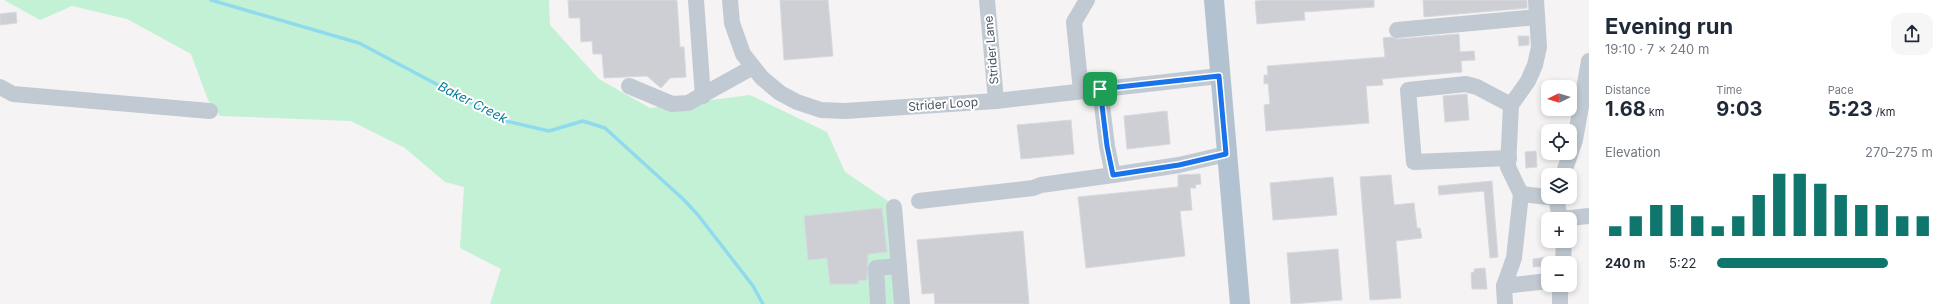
<!DOCTYPE html>
<meta charset="utf-8">
<style>
:root{--surface:#fff;--page:#f6f6f7;--text:#1f2937;--muted:#747a83;--accent:#0f766e}
body{margin:0;font-family:Inter,sans-serif;background:var(--page);color:var(--text);height:100vh;display:flex;flex-direction:column;font-size:15px;white-space:nowrap}
*{box-sizing:border-box;margin:0}
p{font-size:13px;color:var(--muted)}
.icon{flex:none;width:22px;height:22px;fill:none;stroke:currentColor;stroke-width:2;stroke-linecap:round;stroke-linejoin:round}
.map{position:relative;flex:1;overflow:hidden}
.details{display:flex;flex-direction:column;background:var(--surface);width:360px}
.details>*{flex:none}
.needle{width:26px;rotate:265deg}
.buttons{position:absolute;left:1541px;top:80px;display:grid;gap:8px}
.buttons a{display:grid;place-items:center;width:36px;height:36px;border-radius:8px;background:var(--surface);box-shadow:0 2px 6px #0003;font-size:20px}
.pin{position:absolute;display:grid;place-items:center;width:34px;height:34px;color:#fff;margin:-17px;border-radius:8px;box-shadow:0 2px 6px #0006}
.round{display:grid;place-items:center;flex:none;width:42px;height:42px;border-radius:12px;background:var(--page)}
.summary{display:flex;align-items:center;justify-content:space-between;height:68px;padding:0 16px}
h1{font-size:22px;font-weight:700;line-height:30px}
.figures{display:grid;grid-template-columns:repeat(3,1fr);gap:6px;height:68px;padding:4px 16px}
.figures div{display:grid;align-content:center}
.figures b{font-size:20px;font-weight:700}
.figures small{font-size:11px;font-weight:400}
.figures p{font-size:11px}
.chart{height:112px;padding:8px 16px}
.chart p{display:flex;justify-content:space-between}
.chart svg{width:100%;height:72px;margin-top:4px;stroke:var(--accent);stroke-width:6}
ul{padding:0 16px;list-style:none;font-size:13px}
li{display:grid;grid-template-columns:64px 48px 1fr;align-items:center;height:30px}
li i{height:10px;border-radius:5px;background:var(--accent)}
main{display:flex;flex:1;min-height:0}
.map>svg:first-child{display:block}
.green{fill:#c3f1d5}
.lines{fill:none;stroke-linecap:round;stroke-linejoin:round}
.stream{stroke:#90daee;stroke-width:3.5}
.building{fill:#cdcfd5;stroke:#d7d9de}
.minor{stroke:#c1cad2;stroke-width:16}
.major{stroke:#b3c2d1;stroke-width:20}
.route-casing{stroke:#fff;stroke-width:8}
.route{stroke:#1a73e8;stroke-width:5}
.labels{text-anchor:middle;dominant-baseline:central;stroke-width:4;stroke-linejoin:round;paint-order:stroke}
.street-label{font-size:12px;fill:#4a5661;stroke:#fff}
.water-label{font-size:13px;font-style:italic;fill:#0c7c9b;stroke:#fff}
</style>
<main>
<div class="map">
<svg width="1589" height="304" viewBox="0 0 1589 304">
<rect width="100%" height="100%" fill="#f5f3f3"/>
<polygon class="green" points="4,0 549,0 550,25 599,79 650,108 750,95 827,132 845,172 891,203 905,304 490,304 501,269 460,248 464,187 445,182 405,148 351,121 220,116 208,100 191,54 127,19 72,6 40,20"/>
<g class="lines">
<polyline class="stream" points="211,0 359,43 506,121 549,131 583,121 605,128 683,199 698,215 753,286 763,304"/>
</g>
<g class="building">
<polygon points="568,0 677,0 680,47 684,47 686,77 670,78 661,88 647,76 604,78 602,54 593,54 592,41 581,42 580,18 569,18"/>
<polygon points="780,0 828,0 833,56 784,60"/>
<polygon points="1264,0 1374,0 1374,7 1304,12 1305,20 1257,24 1255,1"/>
<polygon points="1423,0 1527,0 1527,8 1424,17"/>
<polygon points="16,12 17,23 0,25 0,14"/>
<polygon points="1459,34 1460,52 1474,51 1475,60 1461,61 1462,72 1382,79 1383,85 1366,86 1369,123 1266,131 1264,105 1270,104 1268,83 1264,84 1264,75 1268,75 1267,66 1385,57 1383,38 1391,37 1398,39"/>
<polygon points="1518,36 1529,36 1529,45 1519,46"/>
<polygon points="1467,94 1469,120 1445,122 1443,96"/>
<polygon points="1167,111 1170,144 1127,149 1124,116"/>
<polygon points="1071,120 1074,154 1021,159 1017,125"/>
<polygon points="1536,151 1537,167 1526,168 1525,152"/>
<polygon points="1200,174 1201,184 1195,185 1196,188 1190,188 1192,210 1180,211 1185,256 1086,268 1078,197 1178,187 1178,175"/>
<polygon points="1391,175 1394,205 1414,203 1417,228 1420,228 1422,238 1396,241 1401,298 1370,300 1360,177"/>
<polygon points="1333,177 1337,215 1273,220 1270,183"/>
<polygon points="1492,181 1498,257 1490,258 1484,191 1439,195 1438,186"/>
<polygon points="882,208 887,252 868,254 867,280 858,281 858,284 830,284 827,258 808,260 804,216"/>
<polygon points="1023,231 1029,304 935,304 934,293 922,294 917,240"/>
<polygon points="1338,249 1342,300 1291,304 1287,253"/>
<polygon points="1548,257 1548,266 1533,267 1533,259"/>
<polygon points="1485,268 1487,289 1472,289 1471,273 1474,272 1474,269"/>
</g>
<g class="lines">
<g class="minor">
<polyline points="696,0 703,96"/>
<polyline points="730,0 732,23 743,54 762,78 780,93 797,102 821,110 845,111 996,101 1219,76"/>
<polyline points="987,0 996,101"/>
<polyline points="1397,30 1537,17"/>
<polyline points="629,86 672,104 688,103 753,67"/>
<polyline points="0,87 13,94 210,111"/>
<polyline points="1100,89 1107,146 1113,175 1179,165 1226,154"/>
<polyline points="1081,91 1074,22 1087,0"/>
<polyline points="1509,158 1414,162 1408,90 1466,84 1477,87 1511,105"/>
<polyline points="1563,175 1575,140 1589,61"/>
<polyline points="1521,194 1548,197"/>
<polyline points="1556,197 1560,219"/>
<polyline points="919,201 1033,188 1041,185 1113,175"/>
<polyline points="894,207 902,304"/>
<polyline points="1560,219 1589,216"/>
<polyline points="1563,263 1564,241"/>
<polyline points="1560,285 1560,304"/>
<polyline points="1504,286 1514,258 1521,194 1508,167 1511,105 1528,81 1535,65 1539,47 1536,0"/>
<polyline points="878,304 876,268 899,266"/>
<polyline points="1505,304 1504,286 1548,281"/>
</g>
<polyline class="major" points="1214,0 1240,304"/>
</g>
<g class="lines">
<defs>
<polygon id="route" points="1219,76 1226,154 1179,165 1113,175 1107,146 1100,89"/>
</defs>
<use href="#route" class="route-casing"/>
<use href="#route" class="route"/>
</g>
<g class="labels">
<g class="street-label">
<text transform="translate(991 50) rotate(-95)">Strider Lane</text>
<text transform="translate(943 104) rotate(-4)">Strider Loop</text>
</g>
<g class="water-label">
<text transform="translate(473 102) rotate(27)">Baker Creek</text>
</g>
</g>
</svg>
<div class="buttons">
<a><svg class="needle" viewBox="-14 -14 28 28"><path d="M0-13l5 13h-10z" fill="#e53935"/><path d="M0 13l5-13h-10z" fill="#747a83"/></svg></a>
<a><svg class="icon" aria-label="locate" viewBox="0 0 24 24"><circle cx="12" cy="12" r="6"/><path d="M12 2v4M12 18v4M2 12h4M18 12h4"/></svg></a>
<a><svg class="icon" aria-label="layers" viewBox="0 0 24 24"><path d="M12 4l9 5-9 5-9-5zM3 14l9 5 9-5"/></svg></a>
<a>+</a>
<a>−</a>
</div>
<div class="pin" style="left:1100px;top:89px;background:#1e9e55"><svg class="icon" aria-label="arrive" viewBox="0 0 24 24"><path d="M6 21V4h12l-3 4 3 4H6"/></svg></div>
</div>
<section class="details">
<div class="summary"><div><h1>Evening run</h1><p>19:10 · 7 × 240 m</p></div><a class="round"><svg class="icon" aria-label="share" viewBox="0 0 24 24"><path d="M12 15V3M7 8l5-5 5 5M5 13v7h14v-7"/></svg></a></div>
<div class="figures">
<div><p>Distance</p><b>1.68<small> km</small></b></div>
<div><p>Time</p><b>9:03</b></div>
<div><p>Pace</p><b>5:23<small> /km</small></b></div>
</div>
<div class="chart"><p><span>Elevation</span>270–275 m</p>
<svg viewBox="0 0 160 44" preserveAspectRatio="none"><path d="M5 44V38M15 44V32M25 44V25M35 44V25M45 44V32M55 44V38M65 44V32M75 44V19M85 44V6M95 44V6M105 44V12M115 44V19M125 44V25M135 44V25M145 44V32M155 44V32"/></svg>
</div>
<ul>
<li><b>240 m</b>5:22<i style="width:79%"></i></li>
</ul>
</section>
</main>
